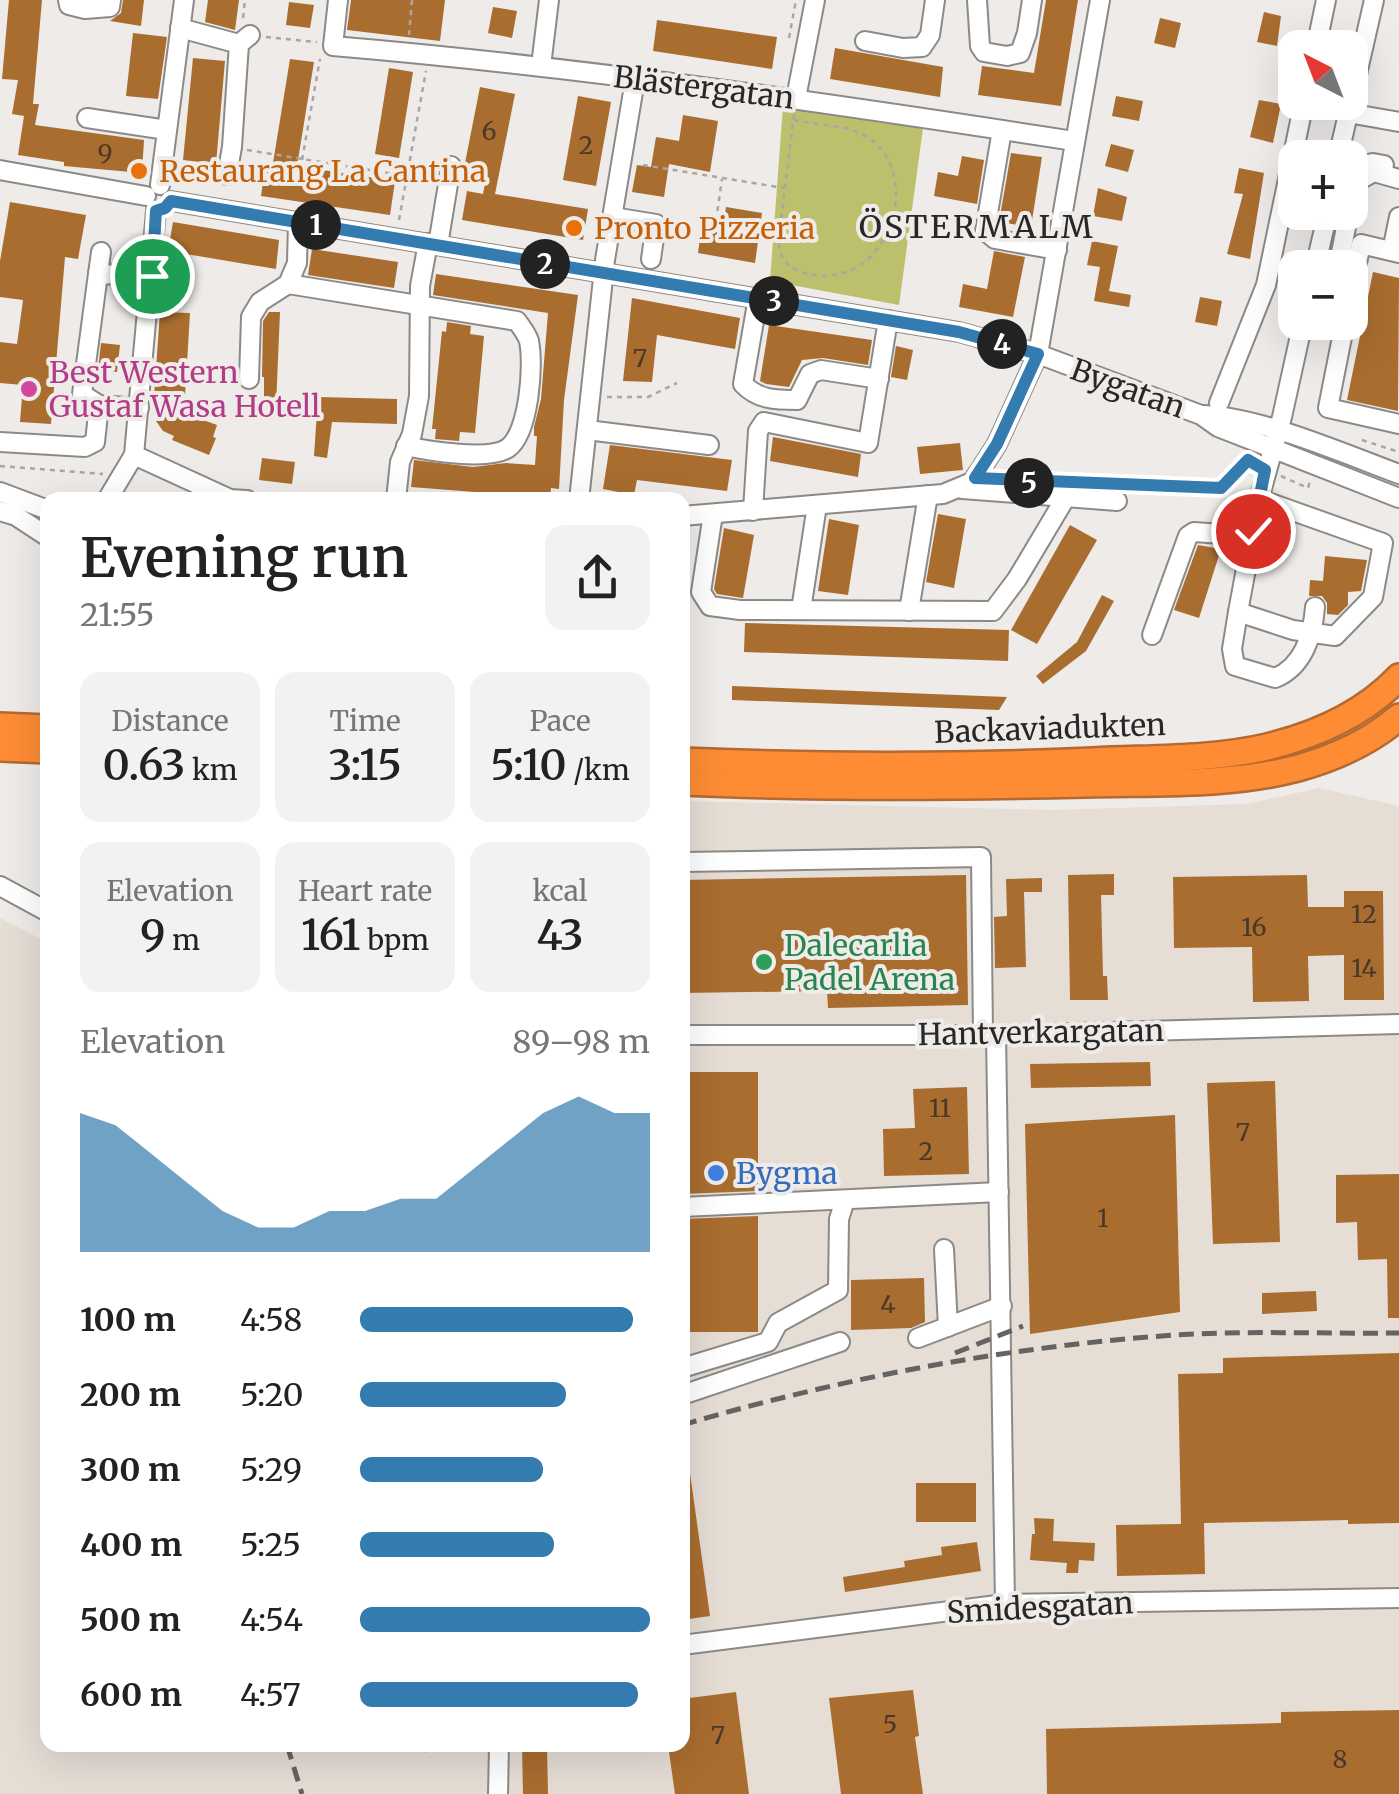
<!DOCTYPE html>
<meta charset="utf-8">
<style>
:root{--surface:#fff;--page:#f2f2f2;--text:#222;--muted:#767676;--accent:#347baf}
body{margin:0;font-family:Merriweather,serif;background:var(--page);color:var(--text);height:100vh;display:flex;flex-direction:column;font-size:38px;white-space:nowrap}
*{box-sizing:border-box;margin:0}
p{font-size:32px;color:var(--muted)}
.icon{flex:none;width:55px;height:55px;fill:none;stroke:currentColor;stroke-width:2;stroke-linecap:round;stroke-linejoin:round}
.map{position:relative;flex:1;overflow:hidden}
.drawer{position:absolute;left:40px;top:492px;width:650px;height:1260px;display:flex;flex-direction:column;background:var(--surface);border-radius:20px;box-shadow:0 10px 40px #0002}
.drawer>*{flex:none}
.needle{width:65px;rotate:318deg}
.tools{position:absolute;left:1278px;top:30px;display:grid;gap:20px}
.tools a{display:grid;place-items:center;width:90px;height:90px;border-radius:20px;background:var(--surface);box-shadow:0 10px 40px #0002;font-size:50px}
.pin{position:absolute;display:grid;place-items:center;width:85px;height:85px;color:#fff;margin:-42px;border:5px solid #fff;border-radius:50%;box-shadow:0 2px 10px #0007}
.km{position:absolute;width:50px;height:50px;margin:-25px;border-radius:50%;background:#222;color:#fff;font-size:28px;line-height:50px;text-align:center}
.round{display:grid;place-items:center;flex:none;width:105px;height:105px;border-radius:20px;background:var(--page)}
.headline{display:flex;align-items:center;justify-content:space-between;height:170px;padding:0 40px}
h1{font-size:55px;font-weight:600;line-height:75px}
.stats{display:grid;grid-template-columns:repeat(3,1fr);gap:15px;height:170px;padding:10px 40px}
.stats div{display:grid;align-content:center;border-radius:20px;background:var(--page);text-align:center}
.stats b{font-size:42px;font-weight:600}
.stats small{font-size:28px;font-weight:400}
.stats p{font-size:28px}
.chart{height:280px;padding:20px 40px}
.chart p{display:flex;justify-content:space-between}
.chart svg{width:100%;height:180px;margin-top:10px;fill:var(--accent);opacity:.7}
ul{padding:0 40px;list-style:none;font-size:32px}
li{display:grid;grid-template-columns:160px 120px 1fr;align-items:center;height:75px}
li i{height:25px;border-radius:12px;background:var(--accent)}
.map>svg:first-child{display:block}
.built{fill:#e6ddd5}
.green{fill:#bcbf6b}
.building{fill:#a96d2f}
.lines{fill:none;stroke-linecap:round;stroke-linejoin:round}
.minor-casing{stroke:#8c8a87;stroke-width:22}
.highway-casing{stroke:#b36930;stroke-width:30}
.path{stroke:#a9a6a5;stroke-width:2.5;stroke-dasharray:5 5;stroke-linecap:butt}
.minor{stroke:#fff;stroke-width:18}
.highway{stroke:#fd8c35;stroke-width:25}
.rail{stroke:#656362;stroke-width:5;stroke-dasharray:15 8;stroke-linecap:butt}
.route-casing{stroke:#fff;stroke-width:20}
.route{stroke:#347baf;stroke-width:12}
.food-dot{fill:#e8710a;stroke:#eeebe9;stroke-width:4}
.hotel-dot{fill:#d1479c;stroke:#eeebe9;stroke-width:4}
.leisure-dot{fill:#2e9e5b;stroke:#eeebe9;stroke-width:4}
.shop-dot{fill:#3f7fe0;stroke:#eeebe9;stroke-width:4}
.labels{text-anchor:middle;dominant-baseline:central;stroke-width:8;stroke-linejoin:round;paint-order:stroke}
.number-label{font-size:25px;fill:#49392a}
.street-label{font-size:30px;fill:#292828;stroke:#eeebe9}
.food-label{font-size:30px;fill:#c56008;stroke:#eeebe9;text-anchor:start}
.hotel-label{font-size:30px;fill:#b23c85;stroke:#eeebe9;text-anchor:start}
.leisure-label{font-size:30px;fill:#27864d;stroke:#eeebe9;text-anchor:start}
.shop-label{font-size:30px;fill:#366cbe;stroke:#eeebe9;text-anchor:start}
.neighbourhood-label{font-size:32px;letter-spacing:2.5px;fill:#292828;stroke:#eeebe9}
</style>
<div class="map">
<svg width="1399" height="1794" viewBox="0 0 1399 1794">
<rect width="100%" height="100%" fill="#eeebe9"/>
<polygon class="built" points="1319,788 1399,806 1399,1794 0,1794 0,918 47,942 48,1745 682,1745 683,801 1052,810 1247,804"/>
<polygon class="green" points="783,106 923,128 899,305 770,281"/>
<g class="building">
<polygon points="9,0 42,0 33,104 39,104 35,125 144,140 142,173 64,166 64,162 18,155 24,116 12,114 18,80 2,79"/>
<polygon points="123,0 144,0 141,26 110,21 121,13"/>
<polygon points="208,0 239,0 235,30 205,22"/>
<polygon points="445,0 440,41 347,30 351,0"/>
<polygon points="1046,0 1078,0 1061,106 978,95 982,66 1034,73"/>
<polygon points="289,2 314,5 310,28 286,25"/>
<polygon points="493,7 517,11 512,38 488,33"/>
<polygon points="1264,12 1281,16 1277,46 1257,42"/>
<polygon points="1160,18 1181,23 1175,48 1154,43"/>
<polygon points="657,20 777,37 772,69 653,51"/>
<polygon points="133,33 167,37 158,99 126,96"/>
<polygon points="835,48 943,67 940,97 830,79"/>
<polygon points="193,58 225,61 216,164 183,160"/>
<polygon points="290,59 314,62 297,166 395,181 390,215 261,196 266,162 273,163"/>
<polygon points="389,68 413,72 399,158 375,154"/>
<polygon points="480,87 515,94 495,194 588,209 583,240 462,220 467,191 483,194 487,172 464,168"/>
<polygon points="578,96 611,102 596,186 563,180"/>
<polygon points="1116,96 1143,101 1139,121 1112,116"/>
<polygon points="1259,100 1281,104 1273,143 1250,137"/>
<polygon points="683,115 718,121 710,172 669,164 664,197 632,192 637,165 651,167 656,137 679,141"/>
<polygon points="1111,144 1134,150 1128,172 1105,166"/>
<polygon points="1011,153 1042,157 1031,227 999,222"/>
<polygon points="962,156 984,160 977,204 934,196 938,172 958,176"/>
<polygon points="1239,168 1264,173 1250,259 1227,254 1243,194 1234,193"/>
<polygon points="1098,188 1127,197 1122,221 1093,216"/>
<polygon points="10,202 86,215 78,259 65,257 51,424 20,422 23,385 0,383 0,342 17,344 23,300 0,297 0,261"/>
<polygon points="726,207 762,213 755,263 698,253 701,230 722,233"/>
<polygon points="173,222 279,240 276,269 168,251"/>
<polygon points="1092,241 1118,246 1109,291 1131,295 1129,307 1094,301 1100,267 1087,265"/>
<polygon points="312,249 398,262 394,288 308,275"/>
<polygon points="994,251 1025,257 1013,317 959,307 963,284 987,289"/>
<polygon points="1373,272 1399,278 1398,411 1347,400"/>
<polygon points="436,274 578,295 564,400 559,489 551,488 550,498 411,487 414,460 473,467 506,463 535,465 537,436 534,436 534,427 541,399 548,313 433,295"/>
<polygon points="1200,297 1222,301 1217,326 1195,322"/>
<polygon points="632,298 740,318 735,349 657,335 652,382 623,381"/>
<polygon points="160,312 190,313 184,413 217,425 213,437 216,438 209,455 172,440 174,436 163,431 156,421 156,411 153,411"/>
<polygon points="269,312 280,312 276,406 264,406 264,377 262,377 263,321"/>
<polygon points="447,322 471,326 470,334 484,336 475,433 460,432 459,441 435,439 436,429 432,429 442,331 446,332"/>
<polygon points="769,325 872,340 868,365 823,358 802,360 789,387 766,384 760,381"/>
<polygon points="101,343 120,345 117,372 98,370"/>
<polygon points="896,346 913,350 907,380 891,377"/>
<polygon points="318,397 397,399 397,424 332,422 327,458 314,456"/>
<polygon points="773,437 861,454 858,477 770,461"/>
<polygon points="960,443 963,470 920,474 917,447"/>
<polygon points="610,445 732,460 727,491 637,480 634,495 603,489"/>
<polygon points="262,458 295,462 292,484 259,480"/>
<polygon points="938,514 966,519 954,588 926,582"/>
<polygon points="829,519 859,525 848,595 818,591"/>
<polygon points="1070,525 1097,540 1037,644 1011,630"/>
<polygon points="724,528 754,535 743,598 717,594 714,589"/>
<polygon points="1198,545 1221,549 1199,618 1174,610"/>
<polygon points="1325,556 1367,560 1361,591 1348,592 1348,605 1338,615 1327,614 1327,603 1322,596 1309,596 1310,580 1323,581"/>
<polygon points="1102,595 1114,601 1086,651 1043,684 1036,676 1077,642"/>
<polygon points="745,623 1009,630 1008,661 744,652"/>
<polygon points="732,686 1007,697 999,710 732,700"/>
<polygon points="1114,874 1114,895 1101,895 1103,976 1107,976 1108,1000 1070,1000 1068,875"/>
<polygon points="966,875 968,1005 828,1008 827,991 682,993 682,880"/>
<polygon points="1307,875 1308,907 1344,907 1344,891 1383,891 1384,1000 1344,1000 1344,955 1308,956 1309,1001 1253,1002 1252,947 1174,948 1173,877"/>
<polygon points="1042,878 1042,892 1024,892 1026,967 995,968 994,917 1007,916 1006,879"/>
<polygon points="1150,1062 1151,1086 1031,1088 1030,1064"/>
<polygon points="682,1072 758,1072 758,1191 682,1194"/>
<polygon points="1275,1081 1280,1242 1213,1244 1207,1083"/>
<polygon points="967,1087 969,1174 884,1176 883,1129 915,1128 913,1089"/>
<polygon points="1175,1115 1180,1312 1030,1334 1025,1124"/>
<polygon points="1399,1174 1399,1318 1388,1318 1387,1259 1358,1260 1357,1222 1336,1223 1336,1175"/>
<polygon points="758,1216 758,1332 682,1332 682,1219"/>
<polygon points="924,1278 925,1322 911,1328 851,1330 851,1280"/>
<polygon points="1316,1291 1317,1311 1262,1314 1262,1293"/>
<polygon points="1399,1353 1399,1523 1348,1524 1348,1520 1204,1523 1205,1574 1117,1576 1116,1525 1181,1524 1178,1374 1223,1373 1223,1358"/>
<polygon points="682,1473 690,1473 710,1616 682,1620"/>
<rect x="916" y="1483" width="60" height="39"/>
<polygon points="1034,1518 1054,1519 1053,1541 1095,1543 1094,1561 1079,1560 1078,1573 1066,1573 1067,1563 1030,1560 1032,1534 1035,1534"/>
<polygon points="977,1542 981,1571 845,1592 843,1577 905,1567 904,1561 942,1555 941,1547"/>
<polygon points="913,1690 919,1736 915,1737 923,1794 841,1794 829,1698"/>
<polygon points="736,1692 749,1794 675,1794 668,1745 682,1745 682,1699"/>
<polygon points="1399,1710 1399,1794 1047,1794 1046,1729 1281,1723 1281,1712"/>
<polygon points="522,1745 547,1745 548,1794 523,1794"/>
</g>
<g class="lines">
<defs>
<g id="minor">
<polyline points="68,0 69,5 85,9 110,7 111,0"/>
<path d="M338 0 333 46C581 67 828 103 1074 141"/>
<polyline points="977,0 980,46 984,52 1007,56 1020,53 1027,33 1032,0"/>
<polyline points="180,28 239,44 250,35"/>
<polyline points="865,41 903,48 922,47 930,35 935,0"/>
<polyline points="1316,48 1326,0"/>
<polyline points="541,66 549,0"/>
<polyline points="796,98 815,0"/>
<polyline points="1348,113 1399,122"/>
<polyline points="87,118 167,130"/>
<polyline points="1002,130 985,231 995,239 1057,250"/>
<polyline points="1341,158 1340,149 1374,0"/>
<polyline points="1350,168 1373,163 1384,165"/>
<polyline points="0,170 146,196"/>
<polyline points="227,175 232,147 239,44"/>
<polyline points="160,185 184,0"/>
<polyline points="171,201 959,332 1038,354 1201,415 1218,427 1399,498"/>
<polyline points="1350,210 1359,180 1374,172 1399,179"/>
<polyline points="613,217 656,224 651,259"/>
<polyline points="438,245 451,166"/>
<polyline points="1392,251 1399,217"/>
<polyline points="1315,268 1328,212"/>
<polyline points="1338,268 1349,212"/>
<polyline points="98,274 101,252"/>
<path d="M288 284 517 321C521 327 527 334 529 341 534 365 529 433 508 448 490 461 428 451 406 446"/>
<polyline points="1350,296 1361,244 1399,253"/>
<path d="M758 298 743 384C758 400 777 400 797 400L810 374 821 370 879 379"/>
<polyline points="1345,322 1328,408 1399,424"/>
<polyline points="249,379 251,317 260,302 288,284 297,263 298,222"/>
<polyline points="1219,403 1266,285 1304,102"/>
<polyline points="99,405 82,394 98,274 151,276"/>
<path d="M1204 415C1260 417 1345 454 1399 474"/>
<polyline points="587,430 709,445"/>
<polyline points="0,442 85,447 95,442 99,405 139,408"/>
<polyline points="134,455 230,499 247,500"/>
<polyline points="962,489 1117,501"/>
<polyline points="0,492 48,510"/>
<polyline points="1259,499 1383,543 1373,597 1335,636 1293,630 1238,612 1259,499 1282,417 1303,322"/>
<polyline points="107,500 134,455 156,211"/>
<polyline points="396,500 400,462 412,434 419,396 420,286 428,243"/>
<polyline points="579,500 605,260 635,80"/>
<polyline points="0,511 16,516 48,537"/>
<polyline points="753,511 758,431 764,422 868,443 888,320"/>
<polyline points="713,514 701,592 710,606 740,610 993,611 1017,579 1066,497"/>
<polyline points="682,516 943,494 972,482 981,469 997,444 1038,354 1100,0"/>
<polyline points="801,610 817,505"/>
<polyline points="909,611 928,495"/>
<path d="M1238 612 1232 649 1235 666 1275 678C1303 667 1313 635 1315 607"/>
<polyline points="1152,635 1188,536 1194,532 1235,535"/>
<polyline points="682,862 981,857 983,1034"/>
<polyline points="0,886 48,912"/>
<polyline points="682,1035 996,1035 1399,1024"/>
<polyline points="996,1035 1005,1604"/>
<polyline points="682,1207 999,1192"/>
<polyline points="944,1249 948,1327"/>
<polyline points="918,1338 1002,1306"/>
<polyline points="682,1368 768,1342 778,1323 838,1290 839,1219 845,1200"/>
<polyline points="682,1395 840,1342"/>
<polyline points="682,1645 1005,1604 1399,1598"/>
<polyline points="498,1794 499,1745"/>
</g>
<g id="highway">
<polyline points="0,726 48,728"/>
<polyline points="0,748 48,750"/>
<path d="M682 761C819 767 956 767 1093 761 1150 758 1211 760 1267 747 1316 735 1364 714 1399 677"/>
<path d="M682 782C817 788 952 787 1086 784 1155 782 1230 786 1298 768 1334 758 1370 742 1399 717"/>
</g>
</defs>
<use href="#minor" class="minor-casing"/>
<use href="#highway" class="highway-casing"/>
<g class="path">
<polyline points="243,18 245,0"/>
<polyline points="409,35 412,0"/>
<polyline points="266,37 317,42"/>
<polyline points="789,38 796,0"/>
<path d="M794 120C814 124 844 125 862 134 930 169 889 299 801 272 784 266 778 254 779 236L794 114"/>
<polyline points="247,150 407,176"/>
<polyline points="302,160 320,59"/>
<polyline points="643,165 784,188"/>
<polyline points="399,220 426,71"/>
<polyline points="716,221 722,179"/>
<polyline points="607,397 648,397 677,383"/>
<polyline points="1362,440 1399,452"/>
<polyline points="0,466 103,474"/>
<polyline points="1281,476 1308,488 1310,481"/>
<polyline points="1126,487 1221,488 1248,460 1251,462"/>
<polyline points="130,493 144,500"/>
</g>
<use href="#minor" class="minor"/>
<use href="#highway" class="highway"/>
<g class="rail">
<polyline points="955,1353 1023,1326"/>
<path d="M682 1425C838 1379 1000 1348 1162 1336 1240 1330 1321 1334 1399 1333"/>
<polyline points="287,1745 302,1794"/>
<polyline points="423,1752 424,1745"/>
</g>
</g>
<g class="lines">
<defs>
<polyline id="route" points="152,276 156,211 165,208 171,201 959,332 1038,354 997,444 975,478 1221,488 1248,460 1265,470 1253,531"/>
</defs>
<use href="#route" class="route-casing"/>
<use href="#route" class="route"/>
</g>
<g class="food-dot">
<circle cx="139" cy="171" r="10"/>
<circle cx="574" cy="228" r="10"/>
</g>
<circle class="hotel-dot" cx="29" cy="389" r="10"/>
<circle class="leisure-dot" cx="764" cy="962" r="10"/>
<circle class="shop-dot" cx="716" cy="1173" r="10"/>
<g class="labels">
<g class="number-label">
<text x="489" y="131">6</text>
<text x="586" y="145">2</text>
<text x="105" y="153">9</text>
<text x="640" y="358">7</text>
<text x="1364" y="914">12</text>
<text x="1254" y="927">16</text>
<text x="1364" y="968">14</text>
<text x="940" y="1108">11</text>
<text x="1243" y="1132">7</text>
<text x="926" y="1151">2</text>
<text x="1103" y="1218">1</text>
<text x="888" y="1304">4</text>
<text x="890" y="1724">5</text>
<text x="718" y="1735">7</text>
<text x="1340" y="1759">8</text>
</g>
<g class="street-label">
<text transform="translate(704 87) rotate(7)">Blästergatan</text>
<text transform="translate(1128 388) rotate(20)">Bygatan</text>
<text transform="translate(1050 728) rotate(-2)">Backaviadukten</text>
<text transform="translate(1041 1032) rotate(-1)">Hantverkargatan</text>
<text transform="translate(1040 1607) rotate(-3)">Smidesgatan</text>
</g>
<g class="food-label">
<text x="159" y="171">Restaurang La Cantina</text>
<text x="594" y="228">Pronto Pizzeria</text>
</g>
<g class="hotel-label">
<text x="49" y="372">Best Western<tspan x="49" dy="34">Gustaf Wasa Hotell</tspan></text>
</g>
<g class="leisure-label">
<text x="784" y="945">Dalecarlia<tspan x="784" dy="34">Padel Arena</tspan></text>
</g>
<g class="shop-label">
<text x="736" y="1173">Bygma</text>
</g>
<g class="neighbourhood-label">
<text x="977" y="227">ÖSTERMALM</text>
</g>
</g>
</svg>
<div class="tools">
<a><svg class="needle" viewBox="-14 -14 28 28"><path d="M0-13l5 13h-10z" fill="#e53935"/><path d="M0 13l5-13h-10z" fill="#767676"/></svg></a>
<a>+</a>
<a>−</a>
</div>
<div class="pin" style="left:152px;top:276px;background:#1e9e55"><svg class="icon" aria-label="arrive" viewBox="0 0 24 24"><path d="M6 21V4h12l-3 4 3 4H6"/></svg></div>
<div class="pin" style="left:1253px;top:531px;background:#d93025"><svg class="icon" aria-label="check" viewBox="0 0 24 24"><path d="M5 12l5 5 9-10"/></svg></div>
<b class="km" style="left:316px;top:225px">1</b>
<b class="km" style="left:545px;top:264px">2</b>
<b class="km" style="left:774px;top:301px">3</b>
<b class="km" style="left:1002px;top:344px">4</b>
<b class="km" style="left:1029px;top:483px">5</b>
<section class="drawer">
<div class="headline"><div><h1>Evening run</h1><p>21:55</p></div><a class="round"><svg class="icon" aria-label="share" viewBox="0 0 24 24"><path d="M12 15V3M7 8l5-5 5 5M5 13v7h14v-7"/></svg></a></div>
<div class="stats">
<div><p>Distance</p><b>0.63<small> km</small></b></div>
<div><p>Time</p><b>3:15</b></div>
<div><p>Pace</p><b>5:10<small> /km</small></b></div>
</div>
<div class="stats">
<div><p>Elevation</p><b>9<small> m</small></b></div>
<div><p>Heart rate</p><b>161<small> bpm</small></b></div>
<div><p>kcal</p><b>43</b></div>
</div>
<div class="chart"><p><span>Elevation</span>89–98 m</p>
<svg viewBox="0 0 160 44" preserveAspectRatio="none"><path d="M0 44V10L10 13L20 20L30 27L40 34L50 38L60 38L70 34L80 34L90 31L100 31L110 24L120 17L130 10L140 6L150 10L160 10V44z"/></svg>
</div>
<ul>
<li><b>100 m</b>4:58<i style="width:94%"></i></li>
<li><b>200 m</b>5:20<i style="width:71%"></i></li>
<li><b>300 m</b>5:29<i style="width:63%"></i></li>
<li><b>400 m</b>5:25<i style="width:67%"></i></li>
<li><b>500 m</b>4:54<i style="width:100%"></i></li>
<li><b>600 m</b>4:57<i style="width:96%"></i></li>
</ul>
</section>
</div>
